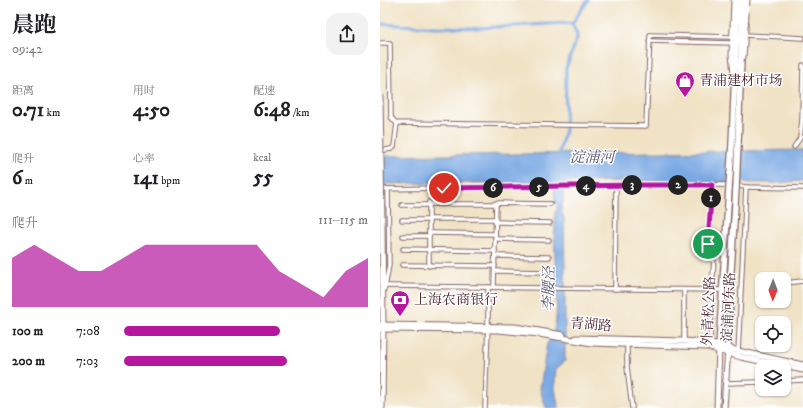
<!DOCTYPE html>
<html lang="zh">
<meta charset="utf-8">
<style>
:root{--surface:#fff;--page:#f2f2f2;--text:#202124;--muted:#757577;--accent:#b5179e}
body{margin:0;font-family:"IM FELL DW Pica","Noto Serif SC",serif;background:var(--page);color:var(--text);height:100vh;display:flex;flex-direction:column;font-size:15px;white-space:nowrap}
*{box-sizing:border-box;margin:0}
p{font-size:13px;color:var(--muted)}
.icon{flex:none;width:22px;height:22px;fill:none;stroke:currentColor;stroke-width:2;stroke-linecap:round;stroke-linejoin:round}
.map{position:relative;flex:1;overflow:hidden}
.sheet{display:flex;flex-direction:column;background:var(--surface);width:380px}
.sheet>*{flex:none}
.needle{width:26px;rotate:181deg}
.fabs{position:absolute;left:375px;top:272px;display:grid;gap:8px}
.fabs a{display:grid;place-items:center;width:36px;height:36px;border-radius:8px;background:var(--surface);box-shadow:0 1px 3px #0004;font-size:20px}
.pin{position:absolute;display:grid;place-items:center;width:34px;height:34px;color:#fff;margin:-17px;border:2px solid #fff;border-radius:50%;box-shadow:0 1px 4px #0007}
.km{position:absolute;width:20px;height:20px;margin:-10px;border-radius:50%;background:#222;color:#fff;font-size:11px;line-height:20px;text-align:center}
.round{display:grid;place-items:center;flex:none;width:42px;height:42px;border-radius:12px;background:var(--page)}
.overview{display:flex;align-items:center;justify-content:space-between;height:68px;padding:0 12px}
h1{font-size:22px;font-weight:700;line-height:30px}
.figures{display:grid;grid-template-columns:repeat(3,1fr);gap:6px;height:68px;padding:4px 12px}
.figures div{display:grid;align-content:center}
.figures b{font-size:20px;font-weight:700}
.figures small{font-size:11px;font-weight:400}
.figures p{font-size:11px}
.chart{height:112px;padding:8px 12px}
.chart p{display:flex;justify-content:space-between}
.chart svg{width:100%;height:72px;margin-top:4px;fill:var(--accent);opacity:.7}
ul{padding:0 12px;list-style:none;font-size:13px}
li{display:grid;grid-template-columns:64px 48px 1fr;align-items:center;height:30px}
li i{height:10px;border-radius:5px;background:var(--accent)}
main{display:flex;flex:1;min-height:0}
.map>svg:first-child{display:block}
.water{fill:#7aa9e3;stroke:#626487}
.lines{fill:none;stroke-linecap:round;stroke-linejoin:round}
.canal{stroke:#7aa9e3;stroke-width:3}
.minor-casing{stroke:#846361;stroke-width:5.5}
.secondary-casing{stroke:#846361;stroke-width:7}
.primary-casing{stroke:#846361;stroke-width:8}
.minor{stroke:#fff;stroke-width:3.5}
.secondary{stroke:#fff;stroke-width:5}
.primary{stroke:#fff;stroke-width:5.5}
.secondary-bridge-casing{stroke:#846361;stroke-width:7;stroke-linecap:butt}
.primary-bridge-casing{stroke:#846361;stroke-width:8;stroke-linecap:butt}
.secondary-bridge{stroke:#fff;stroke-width:5}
.primary-bridge{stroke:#fff;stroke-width:5.5}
.route-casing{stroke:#fff;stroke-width:8}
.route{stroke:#b5179e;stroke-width:5}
.labels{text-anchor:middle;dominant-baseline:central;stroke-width:3;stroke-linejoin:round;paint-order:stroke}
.poi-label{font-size:14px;fill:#4a1f2b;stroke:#fff;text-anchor:start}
.street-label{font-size:14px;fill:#4a1f2b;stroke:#fff}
.water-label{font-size:15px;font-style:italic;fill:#5d5675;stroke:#fff}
</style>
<main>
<section class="sheet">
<div class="overview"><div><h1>晨跑</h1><p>09:42</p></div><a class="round"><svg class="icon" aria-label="share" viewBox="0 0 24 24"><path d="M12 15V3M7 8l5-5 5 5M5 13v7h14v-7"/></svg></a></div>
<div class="figures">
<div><p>距离</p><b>0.71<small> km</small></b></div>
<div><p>用时</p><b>4:50</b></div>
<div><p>配速</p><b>6:48<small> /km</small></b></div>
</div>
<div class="figures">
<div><p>爬升</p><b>6<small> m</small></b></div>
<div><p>心率</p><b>141<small> bpm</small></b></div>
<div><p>kcal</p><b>55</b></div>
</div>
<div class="chart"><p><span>爬升</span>111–115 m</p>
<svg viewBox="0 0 160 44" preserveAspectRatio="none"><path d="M0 44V14L10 6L20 14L30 22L40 22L50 14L60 6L70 6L80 6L90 6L100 6L110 6L120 22L130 30L140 38L150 22L160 14V44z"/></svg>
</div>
<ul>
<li><b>100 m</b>7:08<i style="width:64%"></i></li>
<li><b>200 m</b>7:03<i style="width:67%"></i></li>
</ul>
</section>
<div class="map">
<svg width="423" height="408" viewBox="0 0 423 408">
<rect width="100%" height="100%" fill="#fff"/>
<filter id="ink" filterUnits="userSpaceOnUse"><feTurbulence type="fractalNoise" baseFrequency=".025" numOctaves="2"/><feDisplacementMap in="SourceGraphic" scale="8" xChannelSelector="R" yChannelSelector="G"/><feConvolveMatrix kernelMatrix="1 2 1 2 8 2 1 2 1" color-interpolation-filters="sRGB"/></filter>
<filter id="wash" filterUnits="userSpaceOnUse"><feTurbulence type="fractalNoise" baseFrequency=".012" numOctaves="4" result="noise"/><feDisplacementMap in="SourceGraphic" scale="16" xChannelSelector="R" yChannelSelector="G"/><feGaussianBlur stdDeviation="0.9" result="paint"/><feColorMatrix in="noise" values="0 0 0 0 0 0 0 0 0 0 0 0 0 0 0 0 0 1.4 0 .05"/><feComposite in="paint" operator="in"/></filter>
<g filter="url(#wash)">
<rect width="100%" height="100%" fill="#f0e2c5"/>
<path class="water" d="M423 150V181L393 183 255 181 254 180 241 179V181L184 182 183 203C180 206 181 214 184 217L185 274V361L176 369C174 385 175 392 179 408H166L160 389 167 343C182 333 175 274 175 256 174 242 175 227 175 212L177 210V203H175L174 184 170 182 0 184V156Z"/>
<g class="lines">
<g class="canal">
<polyline points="0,24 56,27 98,28 186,23 192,24 197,34 197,38 186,68 185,130 178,157"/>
<polyline points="192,24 208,0"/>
</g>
</g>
</g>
<g filter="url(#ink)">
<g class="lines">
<defs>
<g id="minor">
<polyline points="365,35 423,38"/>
<polyline points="269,41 352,43"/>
<polyline points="0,43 10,43 11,117 14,121 17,123 266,126 270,35 352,37"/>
<polyline points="423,65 422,120 423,120"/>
<polyline points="414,147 420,138 422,120"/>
<polyline points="0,151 11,149 14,147 17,123"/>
<polyline points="0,189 259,185 351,185 366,187 423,188"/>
<polyline points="49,202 49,266"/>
<polyline points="49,204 116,204"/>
<polyline points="22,205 49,205"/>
<polyline points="49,219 115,219"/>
<polyline points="22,220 49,220"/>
<polyline points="115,222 170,223"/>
<polyline points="49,233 115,234"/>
<polyline points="23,236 49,236"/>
<polyline points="115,239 169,240"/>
<polyline points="23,249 115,251"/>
<polyline points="115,256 169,257"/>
<polyline points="22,265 115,266"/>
<polyline points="115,271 169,272"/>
<polyline points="404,283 423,281"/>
<polyline points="6,286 342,290"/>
<polyline points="114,287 116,203 170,204"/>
<polyline points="5,288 9,265 8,189"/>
<polyline points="235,289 236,185"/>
<polyline points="304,290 304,341"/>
<polyline points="330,343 334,254 333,250 329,247 329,244 332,185"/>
<polyline points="247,344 247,367 252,408"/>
<polyline points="358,353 366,187"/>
<polyline points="404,381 423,380"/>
<polyline points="345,383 382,382"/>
<polyline points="105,408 108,326 108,287"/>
</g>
<g id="secondary">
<polyline points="363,57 367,0"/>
<polyline points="354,73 352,55 354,0"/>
<polyline points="2,224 3,325 2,408"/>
<polyline points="0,325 135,327 183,335"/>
<polyline points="0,329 118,330 159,334 212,343 327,347 361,357 423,370"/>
<polyline points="196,338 304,341 330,343 339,346 337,408"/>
<polyline points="344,408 348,348 358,351 423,365"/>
</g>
<g id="primary">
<polyline points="352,144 358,0"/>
<polyline points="358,144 363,0"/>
<polyline points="349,188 339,346 348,348 351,271 356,188"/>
</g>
</defs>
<use href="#minor" class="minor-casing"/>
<use href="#secondary" class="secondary-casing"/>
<use href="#primary" class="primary-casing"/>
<use href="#minor" class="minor"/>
<use href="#secondary" class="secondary"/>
<use href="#primary" class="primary"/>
<defs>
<polyline id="secondary-bridge" points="0,94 2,224"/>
<g id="primary-bridge">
<polyline points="349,188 352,144"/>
<polyline points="356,188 358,144"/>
</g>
</defs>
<use href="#secondary-bridge" class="secondary-bridge-casing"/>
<use href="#primary-bridge" class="primary-bridge-casing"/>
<use href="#secondary-bridge" class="secondary-bridge"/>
<use href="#primary-bridge" class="primary-bridge"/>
</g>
</g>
<g class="lines" filter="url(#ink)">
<defs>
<polyline id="route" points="64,188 259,185 332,185 328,244"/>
</defs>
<use href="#route" class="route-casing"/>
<use href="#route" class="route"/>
</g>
<defs>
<symbol id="shop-pin" viewBox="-11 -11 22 30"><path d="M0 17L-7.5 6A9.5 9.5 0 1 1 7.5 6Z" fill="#b5179e" stroke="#fff"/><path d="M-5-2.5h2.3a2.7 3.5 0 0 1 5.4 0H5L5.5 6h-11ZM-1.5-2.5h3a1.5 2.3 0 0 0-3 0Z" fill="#fff"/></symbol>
<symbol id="bank-pin" viewBox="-11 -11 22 30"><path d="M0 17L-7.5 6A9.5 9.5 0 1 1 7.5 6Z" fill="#b5179e" stroke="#fff"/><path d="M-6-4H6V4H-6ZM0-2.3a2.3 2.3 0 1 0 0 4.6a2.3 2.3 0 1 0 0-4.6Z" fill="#fff"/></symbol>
</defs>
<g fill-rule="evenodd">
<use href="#shop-pin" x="294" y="70" width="22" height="30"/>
<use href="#bank-pin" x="9" y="289" width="22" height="30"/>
</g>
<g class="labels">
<g class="poi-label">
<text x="319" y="81">青浦建材市场</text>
<text x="34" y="300">上海农商银行</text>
</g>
<g class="street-label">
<text transform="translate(349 307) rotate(-87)">淀浦河东路</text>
<text transform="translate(329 311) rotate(-87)">外青松公路</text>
<text transform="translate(211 325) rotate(5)">青湖路</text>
</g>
<g class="water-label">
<text x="212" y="157">淀浦河</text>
<text transform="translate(169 289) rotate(-89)">李腰泾</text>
</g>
</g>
</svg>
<div class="fabs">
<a><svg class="needle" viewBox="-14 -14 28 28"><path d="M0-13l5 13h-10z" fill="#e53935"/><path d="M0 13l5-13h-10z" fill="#757577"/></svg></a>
<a><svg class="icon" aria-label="locate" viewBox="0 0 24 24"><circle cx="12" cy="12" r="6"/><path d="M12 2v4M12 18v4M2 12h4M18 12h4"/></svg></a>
<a><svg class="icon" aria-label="layers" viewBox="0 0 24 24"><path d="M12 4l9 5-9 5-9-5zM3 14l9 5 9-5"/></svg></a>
</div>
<div class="pin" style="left:328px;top:244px;background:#1e9e55"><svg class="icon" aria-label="arrive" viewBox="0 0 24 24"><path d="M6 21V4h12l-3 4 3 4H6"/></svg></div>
<div class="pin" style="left:64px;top:188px;background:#d93025"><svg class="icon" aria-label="check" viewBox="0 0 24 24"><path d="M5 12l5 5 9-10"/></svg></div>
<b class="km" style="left:331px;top:198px">1</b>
<b class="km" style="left:298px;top:185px">2</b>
<b class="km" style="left:252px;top:185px">3</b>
<b class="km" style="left:206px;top:186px">4</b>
<b class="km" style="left:159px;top:187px">5</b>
<b class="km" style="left:113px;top:188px">6</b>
</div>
</main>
